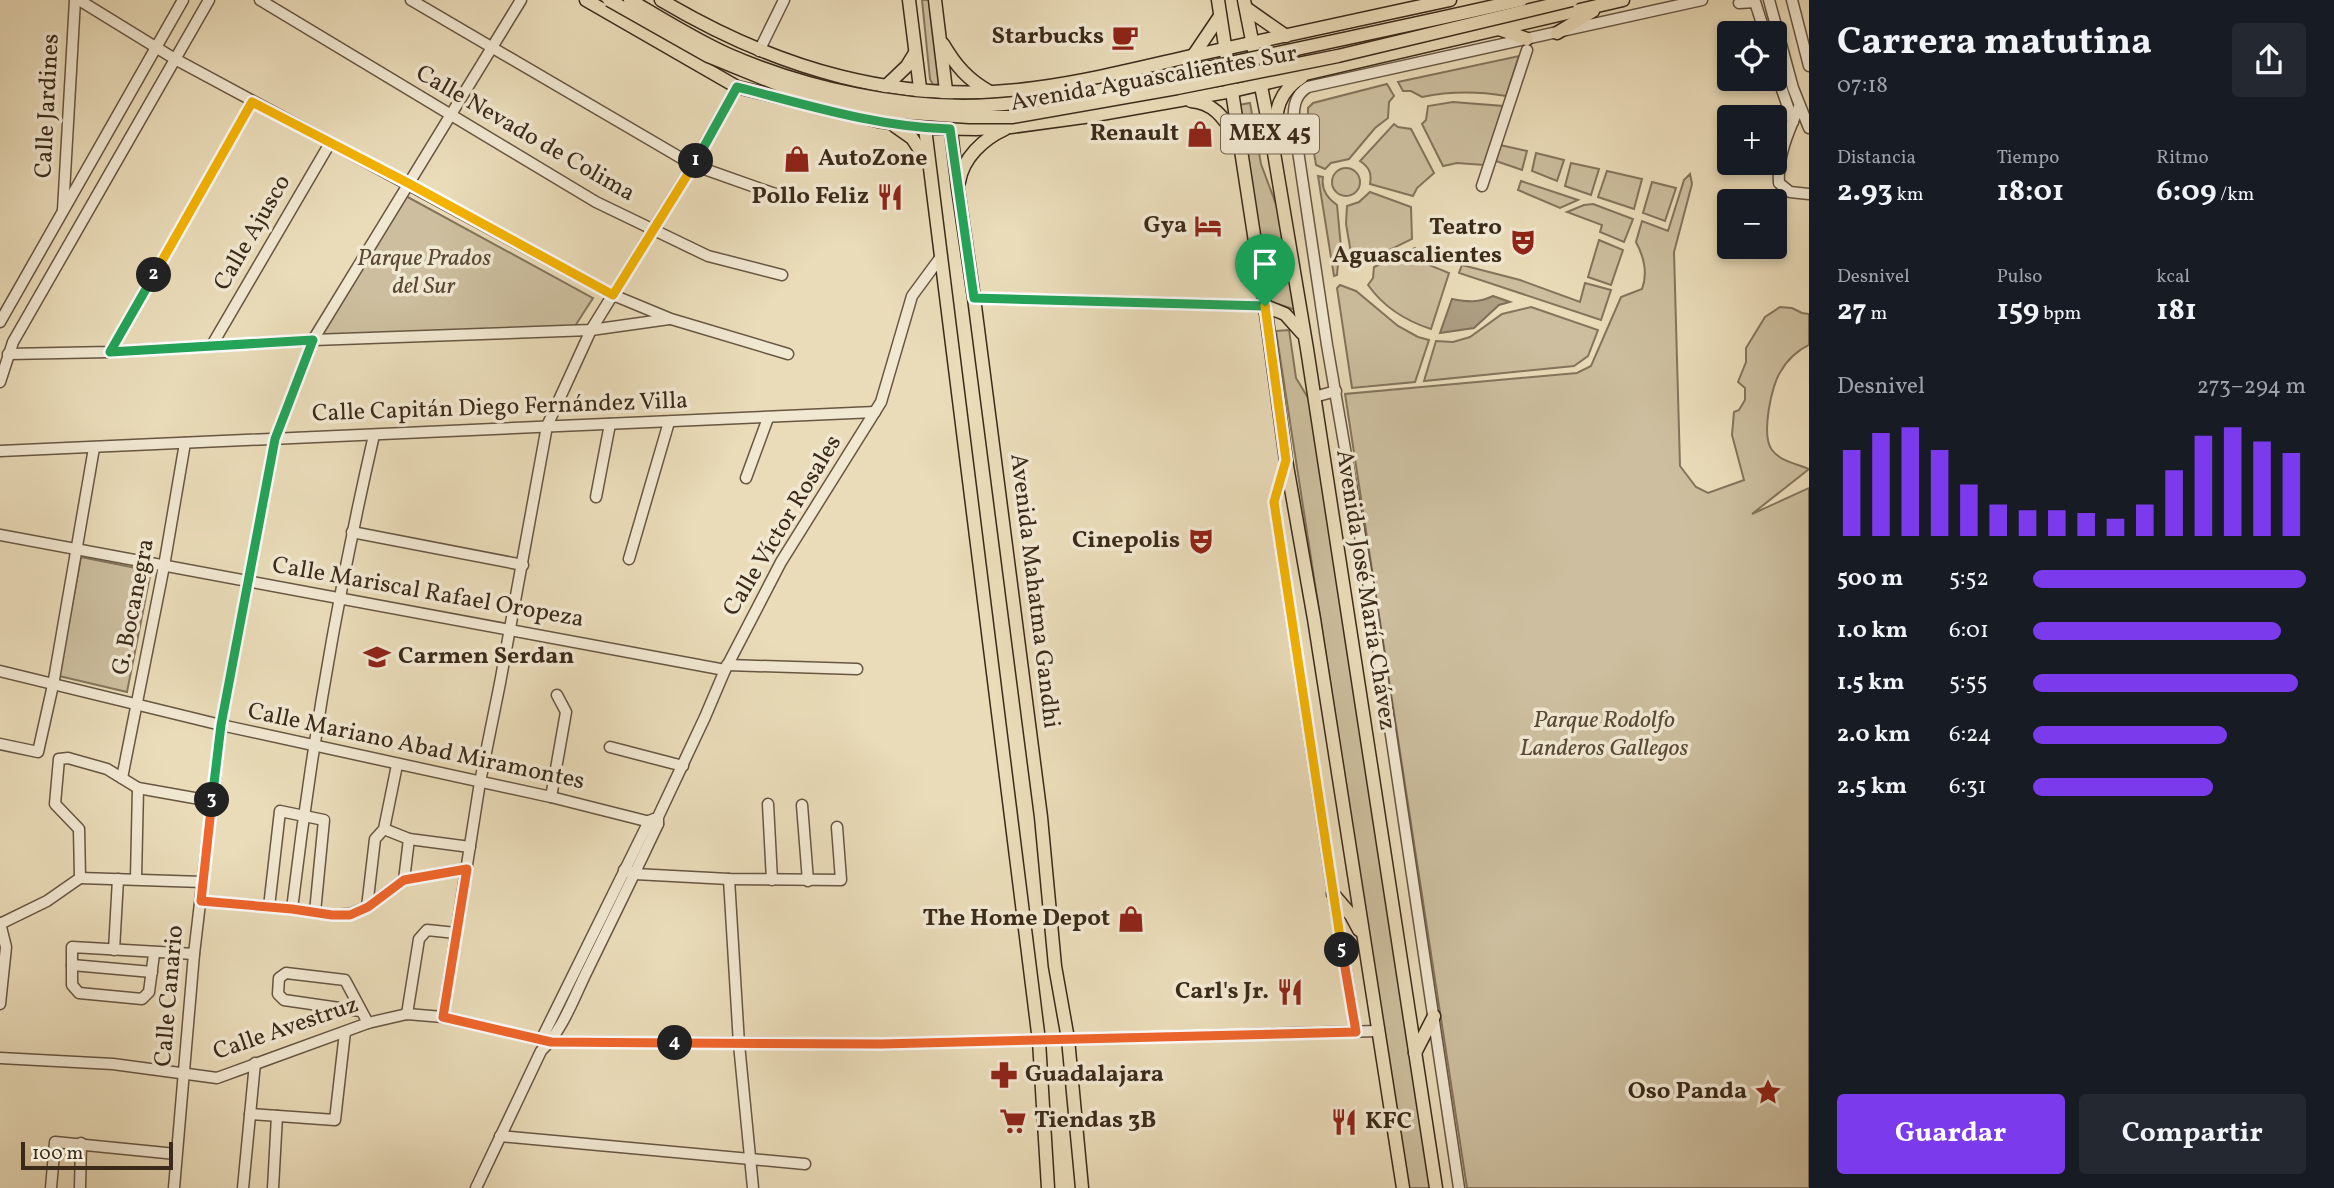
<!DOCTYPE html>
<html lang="es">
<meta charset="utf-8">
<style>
:root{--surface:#171b24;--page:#242831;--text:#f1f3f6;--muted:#9ea1a6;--accent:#7c3aed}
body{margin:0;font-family:Vollkorn,serif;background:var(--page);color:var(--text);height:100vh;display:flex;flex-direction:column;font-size:26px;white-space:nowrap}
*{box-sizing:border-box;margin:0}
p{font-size:23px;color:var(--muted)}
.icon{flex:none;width:38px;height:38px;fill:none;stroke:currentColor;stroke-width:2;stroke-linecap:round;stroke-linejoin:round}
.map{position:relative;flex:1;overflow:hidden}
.details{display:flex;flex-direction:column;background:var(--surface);width:525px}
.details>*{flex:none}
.controls{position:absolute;left:1717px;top:21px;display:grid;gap:14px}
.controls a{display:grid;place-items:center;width:70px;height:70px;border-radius:7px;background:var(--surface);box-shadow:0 4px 10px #0003;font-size:35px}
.scale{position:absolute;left:21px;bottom:18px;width:152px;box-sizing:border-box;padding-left:7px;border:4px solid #3b2a1a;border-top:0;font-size:19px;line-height:24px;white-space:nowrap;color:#3b2a1a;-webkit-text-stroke:5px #f1e8d2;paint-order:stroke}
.pin{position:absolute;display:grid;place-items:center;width:60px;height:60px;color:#fff;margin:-72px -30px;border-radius:50% 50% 50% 0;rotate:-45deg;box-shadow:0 0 7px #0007}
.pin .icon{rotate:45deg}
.km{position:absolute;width:35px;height:35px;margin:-18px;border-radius:50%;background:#222;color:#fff;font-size:19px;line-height:35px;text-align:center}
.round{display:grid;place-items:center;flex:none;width:74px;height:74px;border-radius:7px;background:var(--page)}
.head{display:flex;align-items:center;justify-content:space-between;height:119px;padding:0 28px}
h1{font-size:38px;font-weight:700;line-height:52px}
.figures{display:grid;grid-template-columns:repeat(3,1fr);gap:10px;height:119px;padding:7px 28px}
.figures div{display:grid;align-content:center}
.figures b{font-size:30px;font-weight:700}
.figures small{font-size:19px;font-weight:400}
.figures p{font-size:19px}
.chart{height:196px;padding:14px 28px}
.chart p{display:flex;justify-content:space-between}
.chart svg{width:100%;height:126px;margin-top:7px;stroke:var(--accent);stroke-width:6}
.button{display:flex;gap:14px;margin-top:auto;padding:14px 28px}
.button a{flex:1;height:80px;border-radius:7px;background:var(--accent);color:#fff;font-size:28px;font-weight:700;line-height:80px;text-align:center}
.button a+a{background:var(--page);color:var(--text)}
ul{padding:0 28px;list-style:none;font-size:23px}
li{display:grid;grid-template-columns:112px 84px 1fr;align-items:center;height:52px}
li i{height:18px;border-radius:9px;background:var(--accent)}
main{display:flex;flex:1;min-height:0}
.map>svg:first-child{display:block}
.green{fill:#ccbe9e;stroke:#84745c;stroke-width:2}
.water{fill:#ae9f83;stroke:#807059;stroke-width:2}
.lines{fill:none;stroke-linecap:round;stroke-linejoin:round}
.minor-casing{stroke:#675642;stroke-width:13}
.major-casing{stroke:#3b2a1a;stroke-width:15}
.minor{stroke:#f1e8d2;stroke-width:10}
.major{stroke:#eadcb9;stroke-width:12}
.major-bridge-casing{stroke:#3b2a1a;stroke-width:15;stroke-linecap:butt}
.major-bridge{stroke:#eadcb9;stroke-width:12}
.split-1-casing{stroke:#fff;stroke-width:14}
.split-2-casing{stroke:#fff;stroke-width:14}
.split-3-casing{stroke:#fff;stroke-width:14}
.split-4-casing{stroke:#fff;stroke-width:14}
.split-5-casing{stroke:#fff;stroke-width:14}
.split-6-casing{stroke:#fff;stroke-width:14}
.split-1{stroke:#22a559;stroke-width:9}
.split-2{stroke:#f5b400;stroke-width:9}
.split-3{stroke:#22a559;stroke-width:9}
.split-4{stroke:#f0652b;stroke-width:9}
.split-5{stroke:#f0652b;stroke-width:9}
.split-6{stroke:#f5b400;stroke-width:9}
.labels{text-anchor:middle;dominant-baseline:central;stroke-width:7;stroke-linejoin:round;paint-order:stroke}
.shield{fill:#f1e8d2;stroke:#726351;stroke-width:2}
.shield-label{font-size:23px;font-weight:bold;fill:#3b2a1a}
.poi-label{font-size:24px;font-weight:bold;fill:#3b2a1a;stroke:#f1e8d2;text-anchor:end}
.street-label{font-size:24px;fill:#3b2a1a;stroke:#f1e8d2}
.park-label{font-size:24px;font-style:italic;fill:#584834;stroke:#f1e8d2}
</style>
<main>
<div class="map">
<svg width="1809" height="1188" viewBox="0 0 1809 1188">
<rect width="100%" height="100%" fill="#eadcb9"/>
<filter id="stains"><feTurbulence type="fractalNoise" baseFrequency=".00286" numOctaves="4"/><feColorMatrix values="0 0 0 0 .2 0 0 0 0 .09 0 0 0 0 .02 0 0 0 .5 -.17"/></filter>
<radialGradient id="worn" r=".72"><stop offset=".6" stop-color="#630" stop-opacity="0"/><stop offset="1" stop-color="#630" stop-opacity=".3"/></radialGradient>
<g class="green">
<polygon points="922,0 933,0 939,84 933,85 930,79"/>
<path d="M1519 56 1506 96C1476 91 1451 91 1422 97L1411 91H1403L1398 82Z"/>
<polygon points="1387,84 1394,96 1389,102 1388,118 1375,128 1349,159 1331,163 1325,169 1316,165 1308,116 1308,108 1313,103"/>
<polygon points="1453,102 1503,106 1484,165 1457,163 1443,166 1422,124 1426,120 1428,106"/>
<polygon points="1250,103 1261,164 1283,223 1298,311 1267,300 1238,105"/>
<path d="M1394 124 1398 127 1411 129 1434 173 1417 188 1413 196 1370 184C1372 173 1369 167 1360 161Z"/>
<polygon points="1500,145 1527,151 1522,170 1496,161"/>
<polygon points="1536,153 1564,160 1557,181 1532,171"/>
<polygon points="1571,163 1599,169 1591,195 1565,186"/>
<circle cx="1346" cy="182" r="14"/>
<polygon points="1607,171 1642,179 1634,209 1598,197"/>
<path d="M1690 174 1692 184 1674 252 1680 466 1696 487 1708 493 1744 480 1732 435 1734 412 1739 410 1745 400V388L1738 382 1746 362V348L1765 317 1780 307 1792 308 1802 313 1809 314V345C1798 350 1787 360 1781 371 1771 385 1761 436 1772 450 1781 462 1798 464 1809 469L1752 514 1809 488V1188H1467L1345 394 1577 373 1591 366 1621 297 1642 289C1648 273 1644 257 1636 242L1642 221 1668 231 1684 180Z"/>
<path d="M1318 176 1323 177C1321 189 1327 198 1337 205L1342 258 1338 263 1337 275 1334 276Z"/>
<polygon points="1521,181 1578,200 1560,208 1518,190"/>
<polygon points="1652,182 1676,188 1665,221 1643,213"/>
<polygon points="1370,192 1411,207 1412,239 1369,260 1360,254 1351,253 1346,224 1347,206 1359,202"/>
<polygon points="404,195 593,298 575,326 318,336"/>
<polygon points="1593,204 1633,219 1624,242 1600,232 1602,225 1567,212 1584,205"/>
<polygon points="1599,240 1623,250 1611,285 1588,277"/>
<path d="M1415 248 1429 265 1449 273 1431 329C1406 321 1383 306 1368 285L1373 278 1374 267Z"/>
<polygon points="1462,265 1520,280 1580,302 1585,283 1611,290 1601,320 1459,273"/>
<polygon points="1340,285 1356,291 1398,326 1418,337 1429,340 1415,382 1352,388 1337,288"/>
<polygon points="1531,307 1598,330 1588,356 1574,366 1424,381 1436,341 1453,342 1470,337 1502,314"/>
<polygon points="1289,330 1296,378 1313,406 1433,1188 1408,1188 1276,331"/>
<polygon points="81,557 151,571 127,692 59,676"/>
</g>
<path class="water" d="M1493 296 1510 302 1499 305 1474 328 1440 333 1452 299C1467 302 1479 303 1493 296Z"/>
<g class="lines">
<defs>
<g id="minor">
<polyline points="79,0 175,59 613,295 671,319 788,354"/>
<polyline points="260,0 596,202 708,256 782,275"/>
<polyline points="411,0 693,165 775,194"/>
<polyline points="1769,0 1793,88 1809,128"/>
<polyline points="1792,0 1809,66"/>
<polyline points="1739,3 1755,2 1765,33"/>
<polyline points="759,51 784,0"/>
<polyline points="1774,66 1793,122"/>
<path d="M1799 107C1789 130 1777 157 1779 183L1790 192 1809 194"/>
<polyline points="1482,186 1527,50"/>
<polyline points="63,210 75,0"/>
<polyline points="974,298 1265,306"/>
<polyline points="0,322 183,0"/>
<polyline points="212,345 330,143"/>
<polyline points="110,352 252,102"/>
<polyline points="8,354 110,352 313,340 591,330 669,319"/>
<polyline points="0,382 13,342 209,0"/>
<polyline points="1314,397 1336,391"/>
<polyline points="0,451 875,412"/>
<polyline points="1286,462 1274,502 1333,894 1356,1032"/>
<polyline points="746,478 768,418"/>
<polyline points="596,497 610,424"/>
<polyline points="352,532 523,565"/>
<polyline points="0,535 725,670"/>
<polyline points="629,559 669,422"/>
<polyline points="727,665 857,669"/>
<polyline points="0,671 221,725 551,797 658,824"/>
<polyline points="0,744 38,752 53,685 94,448"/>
<polyline points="610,747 683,766"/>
<polyline points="122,778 164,566 185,443"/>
<polyline points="551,797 566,712 557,695"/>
<polyline points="768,804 772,880"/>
<polyline points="802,805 808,881"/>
<polyline points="384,829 409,839 470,847"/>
<polyline points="624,870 635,874 729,879 841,880 837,827"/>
<polyline points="80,878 79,829 55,804 59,759 68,758 107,769 138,788 211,801"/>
<polyline points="80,878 203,882"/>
<polyline points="136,878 138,788"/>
<polyline points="729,879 739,1044 753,1188"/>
<polyline points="404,880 409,839"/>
<polyline points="201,901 292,909 332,915 350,914 367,907 404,880 467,869"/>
<polyline points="269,907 280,811 324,820 315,912"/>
<polyline points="367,907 375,839 384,829 397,765"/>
<path d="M292 909C311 750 338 591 374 435"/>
<polyline points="0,923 6,947 0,1004"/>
<polyline points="0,924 47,901 80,878"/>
<polyline points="114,950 118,879"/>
<polyline points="154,954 149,992 142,999 79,993 72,985 72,947 194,954"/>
<polyline points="72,965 152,972"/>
<polyline points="360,1011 284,1000 278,994 279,978 286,973 345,980 368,1023"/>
<polyline points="407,1014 419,939 427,930 456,933"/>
<polyline points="443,1017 480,782 500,683 547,426 591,330 693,165 737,87"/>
<polyline points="541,1040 649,821 654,819"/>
<polyline points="0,1058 113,1064 217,1078 368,1023 407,1014 443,1017 551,1042 882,1044 1378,1031"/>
<polyline points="250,1114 335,1120 345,1032"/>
<polyline points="500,1136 805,1164"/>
<polyline points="51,1188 55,1142 176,1154"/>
<polyline points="80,1188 81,1143"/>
<polyline points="174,1188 194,954 221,725 275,439 313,340 521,0"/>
<polyline points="243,1188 255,1063"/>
<polyline points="273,1188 277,1116"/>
<path d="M476 1188 541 1051C563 1030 574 997 587 971 611 922 635 873 658 824V817L705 717 725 670 781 562 881 402 912 296 940 258"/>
<path d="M1459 1188 1369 588 1327 345 1294 124C1293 109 1294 95 1308 87L1702 0"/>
</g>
<g id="major">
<polyline points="586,0 737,87 878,121 924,128 976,129 1011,127 1084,117 1232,91 1623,0"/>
<path d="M661 0C777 69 900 106 1035 88 1089 81 1143 67 1196 55 1280 37 1365 18 1450 0"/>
<polyline points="909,0 1039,1041 1048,1188"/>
<polyline points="935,0 958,189 974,298 1041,817 1055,966 1068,1039 1082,1188"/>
<polyline points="1218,0 1267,320 1286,460 1314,619 1403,1188"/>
<polyline points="1244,0 1273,147 1307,349 1436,1188"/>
<polyline points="1246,8 1286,36"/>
<polyline points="1499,29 1527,39"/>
<polyline points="1557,33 1593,11"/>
<path d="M943 44C956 66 968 80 990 92"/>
<polyline points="1193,56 1220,16"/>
<polyline points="885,87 907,66 915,53"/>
<path d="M1191 101C1215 103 1224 119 1237 138"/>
<polyline points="895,126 912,138 925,158"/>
<path d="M1274 136C1276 110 1278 92 1302 77"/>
<path d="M959 182C963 158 983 139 1005 129"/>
<polyline points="1265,306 1285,314 1302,333"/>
<polyline points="1333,894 1351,915 1359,930"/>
<polyline points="1415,1053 1434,1016"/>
</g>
</defs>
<use href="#minor" class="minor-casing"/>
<use href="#major" class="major-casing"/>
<use href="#minor" class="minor"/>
<use href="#major" class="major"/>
<defs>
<g id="major-bridge">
<polyline points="609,0 708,56 787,88 883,111 969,117 1012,117 1177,88 1338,56 1572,0"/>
<path d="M630 0C662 19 694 39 727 54 804 88 907 111 991 105 1068 100 1145 81 1221 65 1321 44 1421 23 1521 0"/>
</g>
</defs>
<use href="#major-bridge" class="major-bridge-casing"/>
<use href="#major-bridge" class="major-bridge"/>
</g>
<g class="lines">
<defs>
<path id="split-1" d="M696 161 737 87C807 105 878 127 950 129L974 298 1265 306"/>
<polyline id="split-2" points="154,275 252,102 408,183 613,295 696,161"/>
<polyline id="split-3" points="154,275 110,352 313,340 275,439 221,725 212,800"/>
<polyline id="split-4" points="212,800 201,901 292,909 332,915 350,915 368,907 404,880 467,869 443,1017 551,1042 675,1043"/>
<polyline id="split-5" points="675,1043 882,1044 1356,1032 1342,950"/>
<polyline id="split-6" points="1265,306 1286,460 1274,502 1342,950"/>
</defs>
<use href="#split-1" class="split-1-casing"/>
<use href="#split-2" class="split-2-casing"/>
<use href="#split-3" class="split-3-casing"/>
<use href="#split-4" class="split-4-casing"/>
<use href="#split-5" class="split-5-casing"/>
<use href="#split-6" class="split-6-casing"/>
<use href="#split-1" class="split-1"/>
<use href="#split-2" class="split-2"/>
<use href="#split-3" class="split-3"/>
<use href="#split-4" class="split-4"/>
<use href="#split-5" class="split-5"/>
<use href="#split-6" class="split-6"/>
</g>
<defs>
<symbol id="cafe-bare" viewBox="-9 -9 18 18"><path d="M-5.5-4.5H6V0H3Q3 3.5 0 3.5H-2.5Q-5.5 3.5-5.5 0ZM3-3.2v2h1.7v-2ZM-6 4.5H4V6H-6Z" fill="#8f2418" stroke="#f1e8d2" stroke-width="2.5" paint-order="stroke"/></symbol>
<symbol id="shop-bare" viewBox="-9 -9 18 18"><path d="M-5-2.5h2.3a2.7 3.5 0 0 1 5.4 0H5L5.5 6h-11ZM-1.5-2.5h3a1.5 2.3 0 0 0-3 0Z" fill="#8f2418" stroke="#f1e8d2" stroke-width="2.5" paint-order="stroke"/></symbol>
<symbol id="restaurant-bare" viewBox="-9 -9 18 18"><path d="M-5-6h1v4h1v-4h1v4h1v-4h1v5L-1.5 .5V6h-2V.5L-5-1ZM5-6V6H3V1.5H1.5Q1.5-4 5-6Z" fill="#8f2418" stroke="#f1e8d2" stroke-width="2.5" paint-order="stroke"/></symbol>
<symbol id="hotel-bare" viewBox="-9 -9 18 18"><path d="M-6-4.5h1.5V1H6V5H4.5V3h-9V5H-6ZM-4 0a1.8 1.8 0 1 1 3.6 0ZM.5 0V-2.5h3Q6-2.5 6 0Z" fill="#8f2418" stroke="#f1e8d2" stroke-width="2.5" paint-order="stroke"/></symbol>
<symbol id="theatre-bare" viewBox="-9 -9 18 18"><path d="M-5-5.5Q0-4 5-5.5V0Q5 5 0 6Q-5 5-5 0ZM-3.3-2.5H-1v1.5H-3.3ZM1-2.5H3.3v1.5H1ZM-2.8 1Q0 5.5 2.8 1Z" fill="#8f2418" stroke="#f1e8d2" stroke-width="2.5" paint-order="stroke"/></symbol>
<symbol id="school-bare" viewBox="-9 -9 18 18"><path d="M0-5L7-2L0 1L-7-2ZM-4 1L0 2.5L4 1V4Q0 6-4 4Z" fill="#8f2418" stroke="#f1e8d2" stroke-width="2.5" paint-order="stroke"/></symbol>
<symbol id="pharmacy-bare" viewBox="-9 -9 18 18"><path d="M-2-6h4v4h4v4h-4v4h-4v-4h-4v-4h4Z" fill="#8f2418" stroke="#f1e8d2" stroke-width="2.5" paint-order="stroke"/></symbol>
<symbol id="sight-bare" viewBox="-9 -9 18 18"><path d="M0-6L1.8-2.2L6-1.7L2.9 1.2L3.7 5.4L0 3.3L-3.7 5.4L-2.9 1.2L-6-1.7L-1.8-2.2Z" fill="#8f2418" stroke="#f1e8d2" stroke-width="2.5" paint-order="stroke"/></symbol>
<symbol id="supermarket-bare" viewBox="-9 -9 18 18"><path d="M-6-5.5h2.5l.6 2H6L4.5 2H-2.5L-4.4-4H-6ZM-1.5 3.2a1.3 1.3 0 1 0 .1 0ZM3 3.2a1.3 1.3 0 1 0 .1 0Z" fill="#8f2418" stroke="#f1e8d2" stroke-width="2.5" paint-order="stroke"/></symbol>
</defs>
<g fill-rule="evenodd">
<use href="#cafe-bare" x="1106" y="18" width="38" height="38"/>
<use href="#shop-bare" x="1181" y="115" width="38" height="38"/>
<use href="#shop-bare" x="778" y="140" width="38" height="38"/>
<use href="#restaurant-bare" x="871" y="178" width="38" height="38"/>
<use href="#hotel-bare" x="1189" y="207" width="38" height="38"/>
<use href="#theatre-bare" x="1504" y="223" width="38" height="38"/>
<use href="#theatre-bare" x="1182" y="522" width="38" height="38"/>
<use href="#school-bare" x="358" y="638" width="38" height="38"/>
<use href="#shop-bare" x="1112" y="900" width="38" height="38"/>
<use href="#restaurant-bare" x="1271" y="973" width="38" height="38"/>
<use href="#pharmacy-bare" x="985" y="1056" width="38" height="38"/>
<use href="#sight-bare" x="1749" y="1073" width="38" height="38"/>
<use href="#supermarket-bare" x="994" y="1102" width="38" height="38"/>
<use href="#restaurant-bare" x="1325" y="1103" width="38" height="38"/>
</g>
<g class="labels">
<rect class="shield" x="1221" y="114.5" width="98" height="39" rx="5"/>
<g class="shield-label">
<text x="1270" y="134">MEX 45</text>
</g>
<g class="poi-label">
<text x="1104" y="37">Starbucks</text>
<text x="1179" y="134">Renault</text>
<text x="818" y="159" text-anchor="start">AutoZone</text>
<text x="869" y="197">Pollo Feliz</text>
<text x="1187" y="226">Gya</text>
<text x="1502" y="228">Teatro<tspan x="1502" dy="28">Aguascalientes</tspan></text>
<text x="1180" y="541">Cinepolis</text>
<text x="398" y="657" text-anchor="start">Carmen Serdan</text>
<text x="1110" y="919">The Home Depot</text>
<text x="1269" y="992">Carl's Jr.</text>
<text x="1025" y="1075" text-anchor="start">Guadalajara</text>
<text x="1747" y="1092">Oso Panda</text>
<text x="1034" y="1121" text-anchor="start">Tiendas 3B</text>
<text x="1365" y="1122" text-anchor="start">KFC</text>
</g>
<g class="street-label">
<text transform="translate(1154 79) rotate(-10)">Avenida Aguascalientes Sur</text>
<text transform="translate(48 106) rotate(-87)">Calle Jardines</text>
<text transform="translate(525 134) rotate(30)">Calle Nevado de Colima</text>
<text transform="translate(253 233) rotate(-60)">Calle Ajusco</text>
<text transform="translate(500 408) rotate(-2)">Calle Capitán Diego Fernández Villa</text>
<text transform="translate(783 526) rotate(-59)">Calle Víctor Rosales</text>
<text transform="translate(1365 590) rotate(81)">Avenida José María Chávez</text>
<text transform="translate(1034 591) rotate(83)">Avenida Mahatma Gandhi</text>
<text transform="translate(428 593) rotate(10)">Calle Mariscal Rafael Oropeza</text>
<text transform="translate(134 607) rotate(-79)">G. Bocanegra</text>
<text transform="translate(416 747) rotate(12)">Calle Mariano Abad Miramontes</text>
<text transform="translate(170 996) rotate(-85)">Calle Canario</text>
<text transform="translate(286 1029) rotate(-19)">Calle Avestruz</text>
</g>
<g class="park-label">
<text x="424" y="259">Parque Prados<tspan x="424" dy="28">del Sur</tspan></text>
<text x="1604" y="721">Parque Rodolfo<tspan x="1604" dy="28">Landeros Gallegos</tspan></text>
</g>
</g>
<rect width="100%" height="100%" filter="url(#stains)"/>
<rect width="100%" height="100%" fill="url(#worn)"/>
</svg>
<div class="controls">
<a><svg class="icon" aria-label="locate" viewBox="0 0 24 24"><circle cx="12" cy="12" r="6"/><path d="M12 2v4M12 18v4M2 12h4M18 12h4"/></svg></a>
<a>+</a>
<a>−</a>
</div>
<div class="scale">100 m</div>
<div class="pin" style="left:1265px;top:306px;background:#1e9e55"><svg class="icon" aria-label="arrive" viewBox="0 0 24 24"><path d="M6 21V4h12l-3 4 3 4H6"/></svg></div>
<b class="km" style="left:696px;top:161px">1</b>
<b class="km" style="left:154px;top:275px">2</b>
<b class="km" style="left:212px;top:800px">3</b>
<b class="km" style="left:675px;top:1043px">4</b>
<b class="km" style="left:1342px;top:950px">5</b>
</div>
<section class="details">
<div class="head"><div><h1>Carrera matutina</h1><p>07:18</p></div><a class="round"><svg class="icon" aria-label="share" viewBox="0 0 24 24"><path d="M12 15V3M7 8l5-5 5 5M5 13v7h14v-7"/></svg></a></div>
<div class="figures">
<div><p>Distancia</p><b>2.93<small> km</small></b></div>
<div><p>Tiempo</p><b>18:01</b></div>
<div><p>Ritmo</p><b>6:09<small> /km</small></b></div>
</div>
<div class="figures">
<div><p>Desnivel</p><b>27<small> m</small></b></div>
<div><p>Pulso</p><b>159<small> bpm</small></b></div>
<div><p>kcal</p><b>181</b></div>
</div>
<div class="chart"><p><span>Desnivel</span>273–294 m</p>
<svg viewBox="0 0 160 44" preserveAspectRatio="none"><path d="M5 44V14M15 44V8M25 44V6M35 44V14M45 44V26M55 44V33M65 44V35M75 44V35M85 44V36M95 44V38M105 44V33M115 44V21M125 44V9M135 44V6M145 44V11M155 44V15"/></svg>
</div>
<ul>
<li><b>500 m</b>5:52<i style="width:100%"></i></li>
<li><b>1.0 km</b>6:01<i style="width:91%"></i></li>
<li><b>1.5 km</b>5:55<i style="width:97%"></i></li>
<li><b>2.0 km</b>6:24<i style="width:71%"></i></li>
<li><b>2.5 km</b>6:31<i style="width:66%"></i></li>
</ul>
<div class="button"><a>Guardar</a><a>Compartir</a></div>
</section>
</main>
